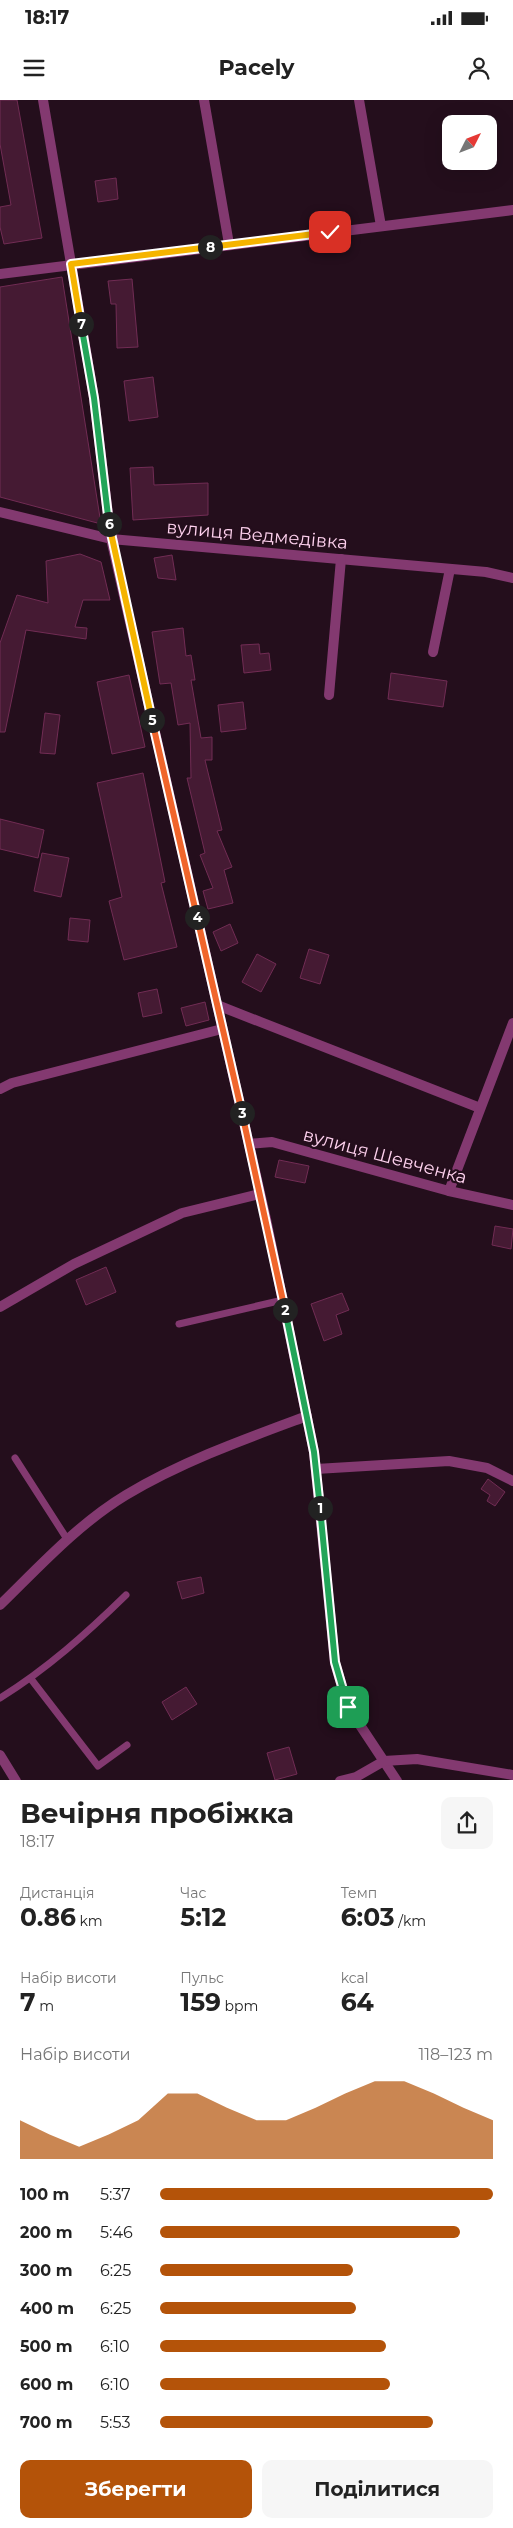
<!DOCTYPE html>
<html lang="uk">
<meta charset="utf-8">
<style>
:root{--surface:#fff;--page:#f6f6f6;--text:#222;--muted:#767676;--accent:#b45309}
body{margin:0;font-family:Montserrat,sans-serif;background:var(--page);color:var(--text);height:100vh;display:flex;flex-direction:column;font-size:19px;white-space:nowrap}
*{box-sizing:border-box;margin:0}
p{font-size:16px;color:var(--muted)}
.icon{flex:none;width:28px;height:28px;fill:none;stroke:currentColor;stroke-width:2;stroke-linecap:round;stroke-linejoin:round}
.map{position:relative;height:1680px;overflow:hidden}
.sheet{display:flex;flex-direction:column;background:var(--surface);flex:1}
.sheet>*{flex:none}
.needle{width:32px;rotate:48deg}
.tools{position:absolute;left:442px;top:15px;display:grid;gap:10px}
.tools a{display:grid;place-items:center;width:55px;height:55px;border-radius:10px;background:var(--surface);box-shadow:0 5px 20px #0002;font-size:25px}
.pin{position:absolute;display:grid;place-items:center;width:42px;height:42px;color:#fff;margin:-21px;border-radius:10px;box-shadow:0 2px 8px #0006}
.km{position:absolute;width:25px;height:25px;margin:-12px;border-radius:50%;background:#222;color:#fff;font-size:14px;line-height:25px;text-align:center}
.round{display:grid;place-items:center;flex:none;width:52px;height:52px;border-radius:10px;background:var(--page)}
.summary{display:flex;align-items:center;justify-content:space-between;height:85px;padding:0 20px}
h1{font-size:28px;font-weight:700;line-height:38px}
.metrics{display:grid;grid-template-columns:repeat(3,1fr);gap:8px;height:85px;padding:5px 20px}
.metrics div{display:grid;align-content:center}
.metrics b{font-size:25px;font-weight:700}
.metrics small{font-size:14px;font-weight:400}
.metrics p{font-size:14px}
.chart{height:140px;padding:10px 20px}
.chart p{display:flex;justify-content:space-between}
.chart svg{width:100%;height:90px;margin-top:5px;fill:var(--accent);opacity:.7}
.cta{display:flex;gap:10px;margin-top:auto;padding:10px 20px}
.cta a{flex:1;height:58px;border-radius:10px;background:var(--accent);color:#fff;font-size:20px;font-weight:700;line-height:58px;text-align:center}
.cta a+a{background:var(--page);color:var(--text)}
ul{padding:0 20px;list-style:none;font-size:16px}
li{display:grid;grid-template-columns:80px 60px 1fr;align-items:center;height:38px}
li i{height:12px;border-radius:6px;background:var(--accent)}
.status{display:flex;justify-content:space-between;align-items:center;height:35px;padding:0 25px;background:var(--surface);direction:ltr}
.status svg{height:14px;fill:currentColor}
header{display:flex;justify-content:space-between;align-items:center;height:65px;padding:0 20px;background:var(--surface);font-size:22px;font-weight:700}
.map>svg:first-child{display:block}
.building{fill:#451a33;stroke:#712c54}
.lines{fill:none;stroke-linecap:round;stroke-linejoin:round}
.service{stroke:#833970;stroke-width:7}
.minor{stroke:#833970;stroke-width:10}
.split-1-casing{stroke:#fff;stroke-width:10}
.split-2-casing{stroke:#fff;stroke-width:10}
.split-3-casing{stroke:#fff;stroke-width:10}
.split-4-casing{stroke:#fff;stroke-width:10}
.split-5-casing{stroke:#fff;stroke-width:10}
.split-6-casing{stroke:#fff;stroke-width:10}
.split-7-casing{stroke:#fff;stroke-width:10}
.split-8-casing{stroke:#fff;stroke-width:10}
.split-9-casing{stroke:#fff;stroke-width:10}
.split-1{stroke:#22a559;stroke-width:6}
.split-2{stroke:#22a559;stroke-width:6}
.split-3{stroke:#f0652b;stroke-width:6}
.split-4{stroke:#f0652b;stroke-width:6}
.split-5{stroke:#f0652b;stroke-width:6}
.split-6{stroke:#f5b400;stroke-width:6}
.split-7{stroke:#22a559;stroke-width:6}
.split-8{stroke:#f5b400;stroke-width:6}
.split-9{stroke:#f5b400;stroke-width:6}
.labels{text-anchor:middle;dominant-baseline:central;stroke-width:4.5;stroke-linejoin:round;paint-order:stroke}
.street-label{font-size:18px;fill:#ffd2ef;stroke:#240e1c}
</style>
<div class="status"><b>18:17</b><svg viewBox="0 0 49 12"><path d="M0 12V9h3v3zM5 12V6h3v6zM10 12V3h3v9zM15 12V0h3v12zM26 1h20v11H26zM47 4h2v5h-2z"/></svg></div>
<header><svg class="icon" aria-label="menu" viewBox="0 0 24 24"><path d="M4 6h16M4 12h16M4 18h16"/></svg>Pacely<svg class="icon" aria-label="person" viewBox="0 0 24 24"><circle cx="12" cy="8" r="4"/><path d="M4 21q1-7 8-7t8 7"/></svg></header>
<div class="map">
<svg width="513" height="1681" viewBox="0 0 513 1681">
<rect width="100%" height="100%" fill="#240e1c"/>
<g class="building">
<polygon points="0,0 17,0 42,138 4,144 0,127 0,107 11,105 0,44"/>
<polygon points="116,78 118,99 98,102 95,81"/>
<polygon points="62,177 101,424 0,397 0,187"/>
<polygon points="132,179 138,247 117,248 116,204 111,204 108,181"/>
<polygon points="153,277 158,317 129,321 124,281"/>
<polygon points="153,367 154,385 208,383 208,415 133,420 130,368"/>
<polygon points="80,454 101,462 110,500 83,500 75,527 87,528 86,539 26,530 5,632 0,632 0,543 17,495 48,503 46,461"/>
<polygon points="172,455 176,480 158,478 154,458"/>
<polygon points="183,528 186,556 191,555 195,580 191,580 201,638 212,637 212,660 205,660 222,730 217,731 232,767 224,770 233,803 208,809 203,791 213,788 200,755 205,753 187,678 191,678 190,623 178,625 171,583 160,584 152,532"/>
<polygon points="259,544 260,554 269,553 271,570 244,573 241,545"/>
<polygon points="391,573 447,581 443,607 388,599"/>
<polygon points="129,575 145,647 112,654 97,582"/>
<polygon points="243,602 246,629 221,632 218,605"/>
<polygon points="45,613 60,615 55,654 40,653"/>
<polygon points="143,673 165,782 161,783 177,847 124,860 109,801 122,797 97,683"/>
<polygon points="0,719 44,730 38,758 0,749"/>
<polygon points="42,753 69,758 61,797 34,791"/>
<polygon points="70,818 90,820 88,842 68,840"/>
<polygon points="230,824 238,843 221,851 213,832"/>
<polygon points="309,849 329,855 320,884 300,878"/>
<polygon points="257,854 276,864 261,892 242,882"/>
<polygon points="157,889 162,913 143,917 138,893"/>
<polygon points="205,902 209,920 186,926 181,908"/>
<polygon points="279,1060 309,1066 305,1083 275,1077"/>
<polygon points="495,1126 513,1129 511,1149 492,1145"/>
<polygon points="106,1167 116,1192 86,1205 76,1180"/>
<polygon points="342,1193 349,1210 336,1215 342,1234 324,1241 311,1204"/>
<polygon points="488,1379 505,1392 495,1406 487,1401 490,1395 481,1389"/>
<polygon points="201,1477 204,1493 182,1499 177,1482"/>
<polygon points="186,1587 197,1604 172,1620 162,1602"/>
<polygon points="289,1647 297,1674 275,1680 267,1653"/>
</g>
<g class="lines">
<g class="service">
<polyline points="179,1224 283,1200"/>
<polyline points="15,1358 67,1439"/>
<polyline points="31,1579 98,1666 127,1645"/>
<path d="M0 1598C47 1569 87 1533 126 1495"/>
</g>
<g class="minor">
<polyline points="43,0 94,298 111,439 266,1119 314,1352 335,1563 348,1607 397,1681"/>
<polyline points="204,0 229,144"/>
<polyline points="359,0 381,126"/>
<polyline points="0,174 513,110"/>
<polyline points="0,412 111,439 486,472 513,478"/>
<polyline points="433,552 450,469"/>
<polyline points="329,595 341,459"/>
<polyline points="217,905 480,1008"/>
<polyline points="0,989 12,983 222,929"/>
<polyline points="249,1044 272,1042 449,1091 513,1105"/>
<polyline points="449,1091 513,923"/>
<polyline points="0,1207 74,1164 182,1113 260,1094"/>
<polyline points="316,1369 449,1361 487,1368 513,1381"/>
<path d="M0 1505C39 1467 78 1424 126 1395 183 1361 245 1339 307 1316"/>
<polyline points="0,1655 16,1681"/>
<polyline points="340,1681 356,1677 384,1661 417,1659 513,1675"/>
</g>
</g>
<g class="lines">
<defs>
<polyline id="split-1" points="320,1408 335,1562 348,1607"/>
<polyline id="split-2" points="285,1210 314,1352 320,1408"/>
<polyline id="split-3" points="242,1013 285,1210"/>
<polyline id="split-4" points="197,817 242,1013"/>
<polyline id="split-5" points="152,620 197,817"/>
<polyline id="split-6" points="109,424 152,620"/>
<polyline id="split-7" points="81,224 94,298 109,424"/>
<polyline id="split-8" points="81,224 71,164 210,147"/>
<polyline id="split-9" points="210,147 330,132"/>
</defs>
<use href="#split-1" class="split-1-casing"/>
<use href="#split-2" class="split-2-casing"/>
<use href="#split-3" class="split-3-casing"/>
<use href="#split-4" class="split-4-casing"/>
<use href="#split-5" class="split-5-casing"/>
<use href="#split-6" class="split-6-casing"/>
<use href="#split-7" class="split-7-casing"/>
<use href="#split-8" class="split-8-casing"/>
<use href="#split-9" class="split-9-casing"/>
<use href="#split-1" class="split-1"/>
<use href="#split-2" class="split-2"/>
<use href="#split-3" class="split-3"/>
<use href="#split-4" class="split-4"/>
<use href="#split-5" class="split-5"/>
<use href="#split-6" class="split-6"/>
<use href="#split-7" class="split-7"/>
<use href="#split-8" class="split-8"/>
<use href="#split-9" class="split-9"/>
</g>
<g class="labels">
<g class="street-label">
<text transform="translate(257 435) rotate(5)">вулиця Ведмедівка</text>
<text transform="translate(385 1056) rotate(15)">вулиця Шевченка</text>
</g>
</g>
</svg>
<div class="tools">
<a><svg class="needle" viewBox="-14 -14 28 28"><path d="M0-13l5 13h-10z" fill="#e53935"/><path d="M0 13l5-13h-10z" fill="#767676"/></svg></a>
</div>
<div class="pin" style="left:348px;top:1607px;background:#1e9e55"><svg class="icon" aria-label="arrive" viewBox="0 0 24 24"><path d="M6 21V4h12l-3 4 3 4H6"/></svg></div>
<div class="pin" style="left:330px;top:132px;background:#d93025"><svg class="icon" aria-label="check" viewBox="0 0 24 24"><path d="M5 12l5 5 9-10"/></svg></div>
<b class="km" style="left:320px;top:1408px">1</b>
<b class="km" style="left:285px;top:1210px">2</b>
<b class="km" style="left:242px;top:1013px">3</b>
<b class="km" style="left:197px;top:817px">4</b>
<b class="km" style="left:152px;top:620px">5</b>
<b class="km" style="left:109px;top:424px">6</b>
<b class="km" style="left:81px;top:224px">7</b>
<b class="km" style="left:210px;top:147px">8</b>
</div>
<section class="sheet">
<div class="summary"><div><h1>Вечірня пробіжка</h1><p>18:17</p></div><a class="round"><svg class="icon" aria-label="share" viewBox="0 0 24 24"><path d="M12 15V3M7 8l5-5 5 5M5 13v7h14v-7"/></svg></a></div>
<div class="metrics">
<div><p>Дистанція</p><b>0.86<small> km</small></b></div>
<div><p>Час</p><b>5:12</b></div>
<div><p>Темп</p><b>6:03<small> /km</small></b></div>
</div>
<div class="metrics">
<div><p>Набір висоти</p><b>7<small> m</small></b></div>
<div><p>Пульс</p><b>159<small> bpm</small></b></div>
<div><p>kcal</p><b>64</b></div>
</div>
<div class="chart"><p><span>Набір висоти</span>118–123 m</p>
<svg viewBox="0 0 160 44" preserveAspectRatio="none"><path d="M0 44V25L10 32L20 38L30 32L40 25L50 12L60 12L70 19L80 25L90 25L100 19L110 12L120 6L130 6L140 12L150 19L160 25V44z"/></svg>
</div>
<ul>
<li><b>100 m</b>5:37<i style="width:100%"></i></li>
<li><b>200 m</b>5:46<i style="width:90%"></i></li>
<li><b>300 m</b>6:25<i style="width:58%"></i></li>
<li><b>400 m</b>6:25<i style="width:59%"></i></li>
<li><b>500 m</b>6:10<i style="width:68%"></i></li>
<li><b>600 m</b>6:10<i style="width:69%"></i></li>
<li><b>700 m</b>5:53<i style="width:82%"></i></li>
</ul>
<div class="cta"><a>Зберегти</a><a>Поділитися</a></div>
</section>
